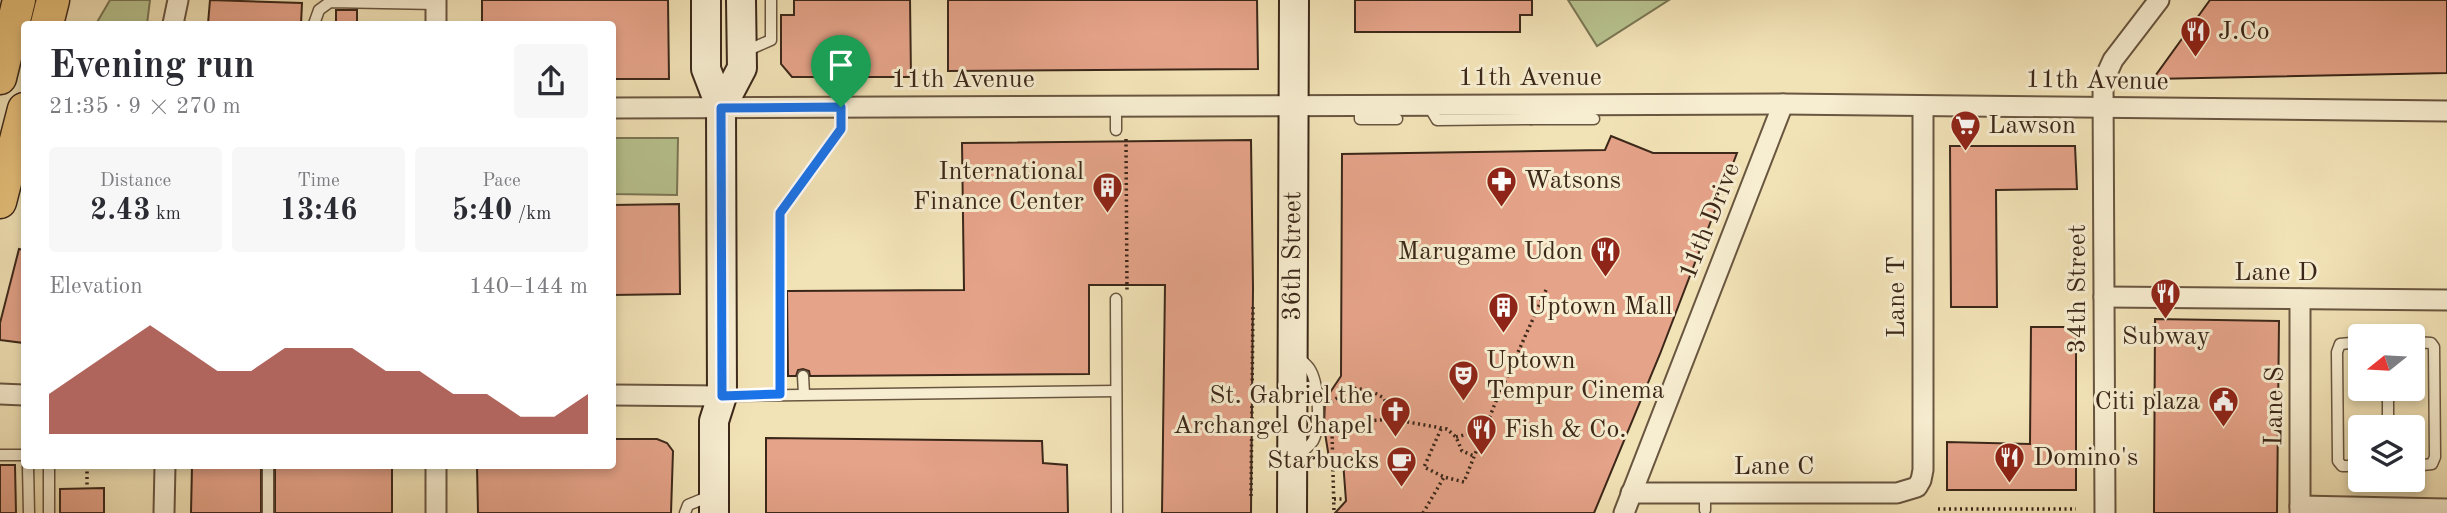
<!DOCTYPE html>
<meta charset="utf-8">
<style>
:root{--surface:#fff;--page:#f7f7f7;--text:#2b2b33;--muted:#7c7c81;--accent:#8f2418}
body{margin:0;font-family:"Old Standard TT",serif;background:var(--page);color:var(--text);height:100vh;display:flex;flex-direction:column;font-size:26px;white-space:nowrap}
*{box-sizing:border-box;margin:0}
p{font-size:23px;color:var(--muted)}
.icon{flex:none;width:38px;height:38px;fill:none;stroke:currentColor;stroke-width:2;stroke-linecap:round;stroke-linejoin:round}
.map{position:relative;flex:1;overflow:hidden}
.side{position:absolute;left:21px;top:21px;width:595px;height:448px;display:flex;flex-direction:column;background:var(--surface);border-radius:7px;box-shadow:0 4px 10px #0003}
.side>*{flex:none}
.needle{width:46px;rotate:252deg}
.controls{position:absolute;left:2348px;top:324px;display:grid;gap:14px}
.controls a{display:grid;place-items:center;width:77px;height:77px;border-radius:7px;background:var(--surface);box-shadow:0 4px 10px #0003;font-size:35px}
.pin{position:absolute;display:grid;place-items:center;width:60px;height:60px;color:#fff;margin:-72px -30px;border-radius:50% 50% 50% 0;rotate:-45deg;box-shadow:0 0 7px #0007}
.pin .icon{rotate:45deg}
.round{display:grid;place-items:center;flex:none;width:74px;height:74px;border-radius:7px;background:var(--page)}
.headline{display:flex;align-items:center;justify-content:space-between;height:119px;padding:0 28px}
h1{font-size:38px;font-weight:600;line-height:52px}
.metrics{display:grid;grid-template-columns:repeat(3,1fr);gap:10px;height:119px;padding:7px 28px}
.metrics div{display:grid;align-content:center;border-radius:7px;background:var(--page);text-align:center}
.metrics b{font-size:30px;font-weight:600}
.metrics small{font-size:19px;font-weight:400}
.metrics p{font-size:19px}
.chart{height:196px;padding:14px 28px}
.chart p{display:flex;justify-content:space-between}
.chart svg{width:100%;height:126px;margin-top:7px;fill:var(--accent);opacity:.7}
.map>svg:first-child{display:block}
.green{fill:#b8c490;stroke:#7a7654;stroke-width:2}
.building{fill:#e5a389;stroke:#3b2719;stroke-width:2}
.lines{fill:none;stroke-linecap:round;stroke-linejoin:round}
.lane-casing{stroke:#695640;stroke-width:13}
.street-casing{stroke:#695640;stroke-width:23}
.secondary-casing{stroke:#3b2719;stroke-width:32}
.primary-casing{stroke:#3b2719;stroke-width:35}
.path{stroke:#3b2719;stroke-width:3.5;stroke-dasharray:2 3.5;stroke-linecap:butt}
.lane{stroke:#f7edd0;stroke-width:10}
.street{stroke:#f7edd0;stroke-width:19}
.secondary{stroke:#f7edd0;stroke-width:28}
.primary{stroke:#e9c27c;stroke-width:32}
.route-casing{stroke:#fff;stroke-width:14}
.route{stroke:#1a73e8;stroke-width:9}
.labels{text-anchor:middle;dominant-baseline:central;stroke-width:6;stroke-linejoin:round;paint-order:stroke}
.poi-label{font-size:26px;fill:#3b2719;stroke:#f7edd0;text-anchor:start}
.street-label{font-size:26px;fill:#3b2719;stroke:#f7edd0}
</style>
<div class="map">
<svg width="2447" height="513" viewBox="0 0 2447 513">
<rect width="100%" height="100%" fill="#f2e3b7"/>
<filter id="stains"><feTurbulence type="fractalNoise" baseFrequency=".00286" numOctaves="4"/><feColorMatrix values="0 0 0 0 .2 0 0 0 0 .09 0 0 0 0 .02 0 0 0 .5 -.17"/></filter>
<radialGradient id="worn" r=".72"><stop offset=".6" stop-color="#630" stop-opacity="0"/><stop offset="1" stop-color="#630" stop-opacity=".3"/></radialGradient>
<g class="green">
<polygon points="110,0 150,0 147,24 96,24"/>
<polygon points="1568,0 1669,0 1597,46"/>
<polygon points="613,138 678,138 677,195 613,194"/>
</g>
<g class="building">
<polygon points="210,0 302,3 301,24 208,24"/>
<polygon points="482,0 668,0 669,79 612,79 612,24 482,24"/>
<polygon points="794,0 910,0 911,77 792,77 781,64 781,15 794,15"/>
<polygon points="948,0 1257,0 1258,69 948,71"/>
<polygon points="1355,0 1532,0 1532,15 1520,15 1520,32 1355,32"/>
<polygon points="2210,0 2447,0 2447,73 2153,79"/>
<rect x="336" y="10" width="21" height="14"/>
<polygon points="1611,136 1653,153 1737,153 1660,354 1594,513 1335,513 1346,501 1343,461 1329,458 1324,427 1325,400 1341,376 1342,154 1605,150"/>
<polygon points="1251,140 1253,288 1251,513 1162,513 1165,285 1089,285 1089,374 810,376 809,371 803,369 798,370 796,376 788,376 787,291 964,290 962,143"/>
<polygon points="1950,146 2075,146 2077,189 1996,190 1997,307 1951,307"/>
<polygon points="679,204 680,294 612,295 612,205"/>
<polygon points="19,249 24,250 24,343 0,340 0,323"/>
<polygon points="2155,319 2279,321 2277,513 2154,513"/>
<polygon points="2031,327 2076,327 2076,490 1947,490 1947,442 2030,444"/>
<polygon points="766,438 1042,441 1043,463 1067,465 1068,513 766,513"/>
<polygon points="612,439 657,439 667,443 673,451 671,513 478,513 477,466 612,466"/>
<polygon points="0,465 15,465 16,513 0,513"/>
<polygon points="192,466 261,466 261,513 191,513"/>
<rect x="275" y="466" width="117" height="47"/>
<polygon points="104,488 104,513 60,513 60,489"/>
</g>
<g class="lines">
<defs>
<g id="lane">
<polyline points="314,24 319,10 330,2 436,4"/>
<polyline points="746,51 771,40 771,0"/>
<polyline points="1360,105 1360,119 1397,119"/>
<polyline points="1428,105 1437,120 1531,119"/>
<polyline points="1116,106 1116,130"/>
<polyline points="1531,116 1531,119 1594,119"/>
<polyline points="1116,299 1117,513"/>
<polyline points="2361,342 2340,344 2337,352 2338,461 2342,466 2361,466"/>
<polyline points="2413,342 2431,343 2434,347 2435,457 2432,464 2413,466"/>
<polyline points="803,376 804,394"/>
<polyline points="2388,388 2388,427"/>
<polyline points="780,394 780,213 841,129 841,107"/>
<polyline points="726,396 1116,391"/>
<polyline points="0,455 24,455"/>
<path d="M1296 456C1302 452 1309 447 1313 441 1321 426 1319 382 1309 368 1306 364 1301 360 1297 356"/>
<polyline points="28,466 29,513"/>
<polyline points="1705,493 1705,510"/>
<polyline points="49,513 49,466"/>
<polyline points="268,513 268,466"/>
<polyline points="685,513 688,505 710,496"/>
</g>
<g id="street">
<polyline points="436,0 436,24"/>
<polyline points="173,24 178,0"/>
<polyline points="612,108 1783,104 2447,111"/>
<polyline points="2104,297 2447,300"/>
<polyline points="0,394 24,395"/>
<polyline points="612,395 722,396"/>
<polyline points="1631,493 1897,493 1917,487 1921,480 1923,470 1923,106"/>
<polyline points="2300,506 2447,509"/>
<polyline points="164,513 165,466"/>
<polyline points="436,513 436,466"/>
<polyline points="1624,513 1783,104"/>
<polyline points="2105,513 2103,82 2113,60 2159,0"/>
<polyline points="2300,513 2300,299"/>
</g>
<g id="secondary">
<polyline points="706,0 706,69 721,108 722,396 714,421 714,513"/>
<polyline points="721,108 742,68 741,0"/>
<path id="s1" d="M1292 513 1294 0"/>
</g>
<g id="primary">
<polyline points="47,24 53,0"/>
<polyline points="0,78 19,0"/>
<polyline points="0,202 24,109"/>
</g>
</defs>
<use href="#lane" class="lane-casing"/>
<use href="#street" class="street-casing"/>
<use href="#secondary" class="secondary-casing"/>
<use href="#primary" class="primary-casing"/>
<g class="path">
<polyline points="1126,139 1127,292"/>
<polyline points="1331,402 1352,388 1369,390 1384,398 1387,406 1385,419"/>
<polyline points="1369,421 1391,419 1447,429 1456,437 1462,451 1474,456"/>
<polyline points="1441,429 1424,467 1444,477 1464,482 1496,401 1546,290"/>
<polyline points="1332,431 1334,513"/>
<polyline points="1456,437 1468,434 1481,438"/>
<polyline points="87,466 87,489"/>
<polyline points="1251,496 1253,304"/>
<polyline points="1334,499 1346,499"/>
<polyline points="1938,509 2076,509"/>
<polyline points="1423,513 1444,477"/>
</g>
<use href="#lane" class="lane"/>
<use href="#street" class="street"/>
<use href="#secondary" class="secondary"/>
<use href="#primary" class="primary"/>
</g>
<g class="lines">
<defs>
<polygon id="route" points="841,107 841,129 780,213 780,394 722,396 721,108"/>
</defs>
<use href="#route" class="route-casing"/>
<use href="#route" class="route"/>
</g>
<defs>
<symbol id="restaurant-pin" viewBox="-11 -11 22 30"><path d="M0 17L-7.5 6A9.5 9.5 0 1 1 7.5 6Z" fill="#8f2418" stroke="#f7edd0"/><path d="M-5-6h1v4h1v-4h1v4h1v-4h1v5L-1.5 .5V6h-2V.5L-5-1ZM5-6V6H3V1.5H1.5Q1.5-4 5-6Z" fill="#fff"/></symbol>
<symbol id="supermarket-pin" viewBox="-11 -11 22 30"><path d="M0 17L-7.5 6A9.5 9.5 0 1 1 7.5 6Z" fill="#8f2418" stroke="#f7edd0"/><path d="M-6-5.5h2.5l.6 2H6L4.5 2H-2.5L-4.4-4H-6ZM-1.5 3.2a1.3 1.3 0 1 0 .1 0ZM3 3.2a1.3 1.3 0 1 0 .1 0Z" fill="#fff"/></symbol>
<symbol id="pharmacy-pin" viewBox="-11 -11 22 30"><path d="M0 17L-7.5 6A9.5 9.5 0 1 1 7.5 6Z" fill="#8f2418" stroke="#f7edd0"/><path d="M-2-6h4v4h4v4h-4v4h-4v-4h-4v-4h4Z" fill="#fff"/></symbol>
<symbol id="building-pin" viewBox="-11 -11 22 30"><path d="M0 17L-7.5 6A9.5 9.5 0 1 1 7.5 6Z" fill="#8f2418" stroke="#f7edd0"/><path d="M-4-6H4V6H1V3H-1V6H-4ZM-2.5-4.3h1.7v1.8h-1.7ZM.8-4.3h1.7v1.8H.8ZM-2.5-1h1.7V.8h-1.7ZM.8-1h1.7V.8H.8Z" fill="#fff"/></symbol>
<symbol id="theatre-pin" viewBox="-11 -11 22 30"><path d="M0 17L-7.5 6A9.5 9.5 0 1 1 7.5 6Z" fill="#8f2418" stroke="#f7edd0"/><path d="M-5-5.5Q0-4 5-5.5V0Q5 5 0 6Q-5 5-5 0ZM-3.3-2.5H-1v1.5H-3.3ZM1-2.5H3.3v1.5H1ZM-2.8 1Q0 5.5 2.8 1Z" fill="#fff"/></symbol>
<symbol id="civic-pin" viewBox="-11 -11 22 30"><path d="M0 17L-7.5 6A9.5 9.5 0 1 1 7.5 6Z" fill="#8f2418" stroke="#f7edd0"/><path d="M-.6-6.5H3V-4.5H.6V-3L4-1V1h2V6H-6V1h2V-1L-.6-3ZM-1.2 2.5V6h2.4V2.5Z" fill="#fff"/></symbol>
<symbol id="church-pin" viewBox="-11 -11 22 30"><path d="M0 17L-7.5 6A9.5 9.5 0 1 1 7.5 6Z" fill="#8f2418" stroke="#f7edd0"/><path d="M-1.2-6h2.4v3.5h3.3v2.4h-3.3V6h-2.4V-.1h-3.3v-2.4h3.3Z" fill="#fff"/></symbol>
<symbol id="cafe-pin" viewBox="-11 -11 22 30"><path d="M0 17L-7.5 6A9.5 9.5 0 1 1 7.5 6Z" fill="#8f2418" stroke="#f7edd0"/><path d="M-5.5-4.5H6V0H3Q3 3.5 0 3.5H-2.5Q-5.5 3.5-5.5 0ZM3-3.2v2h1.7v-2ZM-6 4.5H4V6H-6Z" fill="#fff"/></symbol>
</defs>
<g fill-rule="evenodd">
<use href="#restaurant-pin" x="2178" y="14" width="35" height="47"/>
<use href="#supermarket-pin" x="1948" y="108" width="35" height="47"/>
<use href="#pharmacy-pin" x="1484" y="164" width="35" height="47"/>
<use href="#building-pin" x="1090" y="170" width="35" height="47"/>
<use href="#restaurant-pin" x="1588" y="234" width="35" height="47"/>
<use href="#restaurant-pin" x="2148" y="276" width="35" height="47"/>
<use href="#building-pin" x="1486" y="290" width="35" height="47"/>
<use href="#theatre-pin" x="1446" y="358" width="35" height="47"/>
<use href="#civic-pin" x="2206" y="384" width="35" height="47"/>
<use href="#church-pin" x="1378" y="394" width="35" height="47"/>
<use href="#restaurant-pin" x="1464" y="412" width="35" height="47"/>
<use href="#restaurant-pin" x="1992" y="440" width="35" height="47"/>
<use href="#cafe-pin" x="1384" y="444" width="35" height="47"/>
</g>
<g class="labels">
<g class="poi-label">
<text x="2218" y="32">J.Co</text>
<text x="1988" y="126">Lawson</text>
<text x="1084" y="172" text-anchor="end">International<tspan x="1084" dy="30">Finance Center</tspan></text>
<text x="1524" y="181">Watsons</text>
<text x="1583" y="252" text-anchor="end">Marugame Udon</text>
<text x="1527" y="307">Uptown Mall</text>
<text x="2166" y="337" text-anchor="middle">Subway</text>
<text x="1486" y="361">Uptown<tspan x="1486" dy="30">Tempur Cinema</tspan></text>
<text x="1373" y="396" text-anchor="end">St. Gabriel the<tspan x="1373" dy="30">Archangel Chapel</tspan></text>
<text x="2200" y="402" text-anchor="end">Citi plaza</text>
<text x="1504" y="430">Fish &amp; Co.</text>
<text x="2033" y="458">Domino's</text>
<text x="1379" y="461" text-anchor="end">Starbucks</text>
</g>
<g class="street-label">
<text x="1530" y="78">11th Avenue</text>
<text x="963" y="80">11th Avenue</text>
<text transform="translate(2097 81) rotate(1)">11th Avenue</text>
<text transform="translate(1710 221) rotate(-68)">11th Drive</text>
<text stroke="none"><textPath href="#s1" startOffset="257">36th Street</textPath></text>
<text x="2276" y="273">Lane D</text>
<text transform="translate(2078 289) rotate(-90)">34th Street</text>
<text transform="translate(1897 297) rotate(-90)">Lane T</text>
<text transform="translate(2275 406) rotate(-89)">Lane S</text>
<text x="1774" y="467">Lane C</text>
</g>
</g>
<rect width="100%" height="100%" filter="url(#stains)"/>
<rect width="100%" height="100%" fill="url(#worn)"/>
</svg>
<div class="controls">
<a><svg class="needle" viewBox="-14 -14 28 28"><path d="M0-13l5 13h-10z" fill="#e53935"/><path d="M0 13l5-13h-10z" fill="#7c7c81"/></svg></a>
<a><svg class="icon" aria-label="layers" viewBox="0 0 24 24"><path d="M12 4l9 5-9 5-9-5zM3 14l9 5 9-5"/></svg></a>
</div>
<div class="pin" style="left:841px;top:107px;background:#1e9e55"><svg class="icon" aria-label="arrive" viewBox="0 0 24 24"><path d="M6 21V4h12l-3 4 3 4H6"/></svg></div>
<section class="side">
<div class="headline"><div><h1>Evening run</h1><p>21:35 · 9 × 270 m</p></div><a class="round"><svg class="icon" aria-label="share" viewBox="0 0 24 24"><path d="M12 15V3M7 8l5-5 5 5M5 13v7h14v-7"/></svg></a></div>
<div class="metrics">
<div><p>Distance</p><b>2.43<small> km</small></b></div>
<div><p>Time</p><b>13:46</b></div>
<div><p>Pace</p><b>5:40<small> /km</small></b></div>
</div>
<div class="chart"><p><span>Elevation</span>140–144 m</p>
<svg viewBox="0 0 160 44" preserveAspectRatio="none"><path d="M0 44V30L10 22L20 14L30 6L40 14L50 22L60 22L70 14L80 14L90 14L100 22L110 22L120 30L130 30L140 38L150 38L160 30V44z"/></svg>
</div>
</section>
</div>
